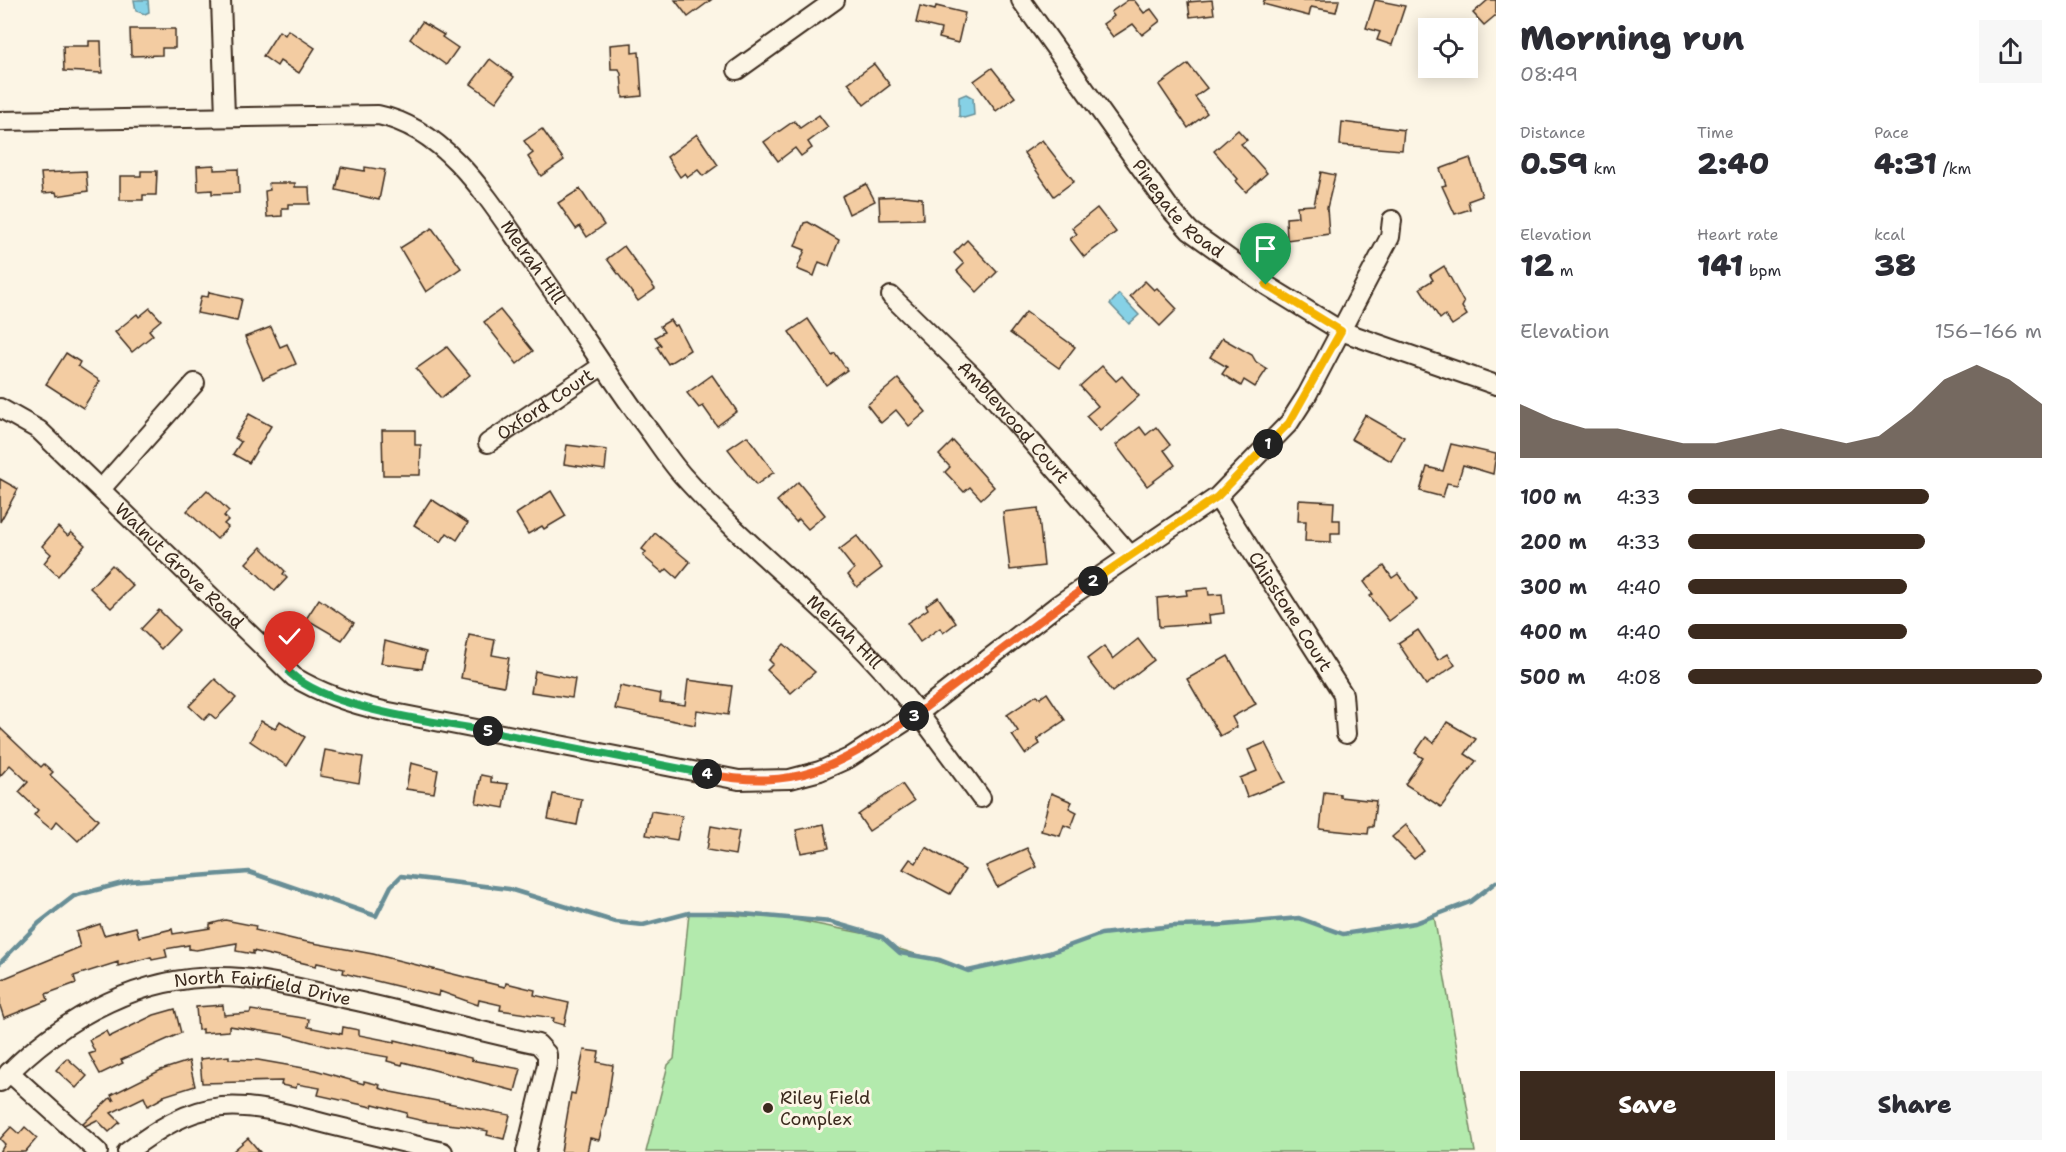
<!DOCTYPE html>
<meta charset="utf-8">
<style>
:root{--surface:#fff;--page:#f7f7f7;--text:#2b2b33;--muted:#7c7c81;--accent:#3b2a1e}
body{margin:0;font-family:"Shantell Sans",sans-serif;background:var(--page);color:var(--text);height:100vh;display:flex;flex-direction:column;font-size:22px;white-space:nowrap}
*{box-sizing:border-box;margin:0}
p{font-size:20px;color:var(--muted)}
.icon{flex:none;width:33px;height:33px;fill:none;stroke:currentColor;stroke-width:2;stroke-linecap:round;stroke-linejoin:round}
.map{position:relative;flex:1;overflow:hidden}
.drawer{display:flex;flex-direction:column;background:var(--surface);width:570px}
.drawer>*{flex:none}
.controls{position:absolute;left:1418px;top:18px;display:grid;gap:12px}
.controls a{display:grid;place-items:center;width:60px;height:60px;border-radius:0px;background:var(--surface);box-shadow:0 3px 15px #0003;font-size:30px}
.pin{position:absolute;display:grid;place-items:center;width:51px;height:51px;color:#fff;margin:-62px -26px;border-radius:50% 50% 50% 0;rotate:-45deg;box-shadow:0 0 6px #0007}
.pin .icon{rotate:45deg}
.km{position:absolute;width:30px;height:30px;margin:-15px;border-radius:50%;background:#222;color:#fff;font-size:16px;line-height:30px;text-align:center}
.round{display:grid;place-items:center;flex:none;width:63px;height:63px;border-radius:0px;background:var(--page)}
.head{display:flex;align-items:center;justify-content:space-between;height:102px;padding:0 24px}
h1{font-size:33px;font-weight:800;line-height:45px}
.figures{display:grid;grid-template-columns:repeat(3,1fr);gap:9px;height:102px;padding:6px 24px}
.figures div{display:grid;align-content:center}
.figures b{font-size:30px;font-weight:800}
.figures small{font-size:16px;font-weight:400}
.figures p{font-size:16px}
.chart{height:168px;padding:12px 24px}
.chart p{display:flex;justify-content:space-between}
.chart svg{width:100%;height:108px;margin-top:6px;fill:var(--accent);opacity:.7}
.cta{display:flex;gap:12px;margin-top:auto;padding:12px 24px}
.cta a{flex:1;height:69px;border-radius:0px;background:var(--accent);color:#fff;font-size:24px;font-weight:800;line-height:69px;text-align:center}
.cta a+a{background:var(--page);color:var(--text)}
ul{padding:0 24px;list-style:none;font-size:20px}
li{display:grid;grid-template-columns:96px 72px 1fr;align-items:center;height:45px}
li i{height:15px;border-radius:8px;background:var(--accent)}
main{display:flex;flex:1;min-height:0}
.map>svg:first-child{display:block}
.green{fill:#b3eaad;stroke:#778a66;stroke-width:1.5}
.water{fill:#86d1e6;stroke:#688e96;stroke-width:1.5}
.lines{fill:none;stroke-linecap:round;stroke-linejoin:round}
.stream{stroke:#688e96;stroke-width:4.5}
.building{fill:#f3cca2;stroke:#3b2a1e;stroke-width:1.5}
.street-casing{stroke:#3b2a1e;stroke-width:22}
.street{stroke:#fcf5e5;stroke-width:18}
.split-1-casing{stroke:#fff;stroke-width:12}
.split-2-casing{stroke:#fff;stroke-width:12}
.split-3-casing{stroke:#fff;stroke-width:12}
.split-4-casing{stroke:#fff;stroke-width:12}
.split-5-casing{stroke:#fff;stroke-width:12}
.split-6-casing{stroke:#fff;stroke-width:12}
.split-1{stroke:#f5b400;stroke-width:8}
.split-2{stroke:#f5b400;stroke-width:8}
.split-3{stroke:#f0652b;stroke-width:8}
.split-4{stroke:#f0652b;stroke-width:8}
.split-5{stroke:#22a559;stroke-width:8}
.split-6{stroke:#22a559;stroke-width:8}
.poi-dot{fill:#3b2a1e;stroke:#fcf5e5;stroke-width:2}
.labels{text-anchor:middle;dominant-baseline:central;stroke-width:6;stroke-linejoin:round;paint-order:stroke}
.street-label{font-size:18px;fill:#3b2a1e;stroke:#fcf5e5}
.poi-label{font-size:18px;fill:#3b2a1e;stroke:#fcf5e5;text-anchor:start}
</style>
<main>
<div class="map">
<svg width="1496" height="1152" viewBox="0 0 1496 1152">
<rect width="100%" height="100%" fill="#fcf5e5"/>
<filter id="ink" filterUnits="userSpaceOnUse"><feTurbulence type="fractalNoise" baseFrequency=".0167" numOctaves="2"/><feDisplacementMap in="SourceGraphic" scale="12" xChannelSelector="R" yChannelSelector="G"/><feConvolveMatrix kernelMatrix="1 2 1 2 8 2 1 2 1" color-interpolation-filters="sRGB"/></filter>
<g filter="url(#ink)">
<polygon class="green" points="689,913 785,918 882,937 893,947 968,971 1049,953 1101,934 1173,926 1224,925 1299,918 1343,934 1415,923 1434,916 1475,1152 646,1152 668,1065 674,1059"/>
<g class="water">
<polygon points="134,0 148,0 149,12 145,14 136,11"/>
<polygon points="966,94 973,98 974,115 964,118 959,116 959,97"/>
<polygon points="1119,294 1139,315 1129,324 1110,304"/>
</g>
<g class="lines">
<polyline class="stream" points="0,963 39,923 74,896 130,881 249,872 376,916 391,886 401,876 509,889 616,922 643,925 689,913 733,913 831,922 882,937 900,953 940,960 968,971 1049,953 1101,934 1173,926 1224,925 1299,918 1343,934 1415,923 1470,902 1496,882"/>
</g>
<g class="building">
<polygon points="675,0 711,0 688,17"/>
<polygon points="1128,0 1134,0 1144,13 1151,9 1160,21 1142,35 1133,24 1113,37 1103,24 1114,16 1111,12"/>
<polygon points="1212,0 1214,14 1190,17 1188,2"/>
<polygon points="1264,0 1339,0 1336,12 1311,7 1309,16 1263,4"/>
<polygon points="1375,0 1405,6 1392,45 1377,40 1380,32 1366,28"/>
<polygon points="1488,0 1496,0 1496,15 1484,25 1473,13"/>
<polygon points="920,6 935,10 936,6 965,13 958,43 939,38 941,29 916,23"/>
<polygon points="422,22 444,35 442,37 458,48 446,65 410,39"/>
<polygon points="130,29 175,29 175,48 162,48 162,55 131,56"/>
<polygon points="288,30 315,48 299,73 280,61 277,66 263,56 279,31 285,35"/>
<polygon points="89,41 101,41 102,73 64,71 63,46 89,46"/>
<polygon points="632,43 632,53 639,52 642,96 623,98 621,74 619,69 611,69 610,45"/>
<polygon points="490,59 514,77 496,102 471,84"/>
<polygon points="874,64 890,85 864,105 848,83"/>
<polygon points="1188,64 1207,88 1195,97 1207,113 1188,128 1159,85"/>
<polygon points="992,68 1015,97 996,111 974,81"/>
<polygon points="819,115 828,127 808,142 812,148 801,156 795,148 778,161 764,142 794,121 800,128"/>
<polygon points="1342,122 1404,130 1402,150 1340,145"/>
<polygon points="542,129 564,160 541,176 528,157 533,153 524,141"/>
<polygon points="1238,130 1247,140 1241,144 1267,173 1246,192 1236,181 1238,179 1214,151"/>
<polygon points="697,134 718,165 703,176 698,170 688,177 685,173 680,177 667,157"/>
<polygon points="1042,140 1074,181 1054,196 1024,153"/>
<polygon points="1470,158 1482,196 1468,201 1470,209 1455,214 1442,186 1446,185 1440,169"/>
<polygon points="214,165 214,170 238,169 239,193 212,194 212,190 198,191 197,166"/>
<polygon points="341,167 365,171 365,167 385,170 379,200 336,190"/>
<polygon points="86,171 88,191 57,196 56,192 43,193 41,173"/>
<polygon points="141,171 157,171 156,195 143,195 143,200 120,200 120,176 141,176"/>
<polygon points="1321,172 1335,175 1327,208 1329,234 1287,240 1286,218 1298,217 1297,206 1314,205"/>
<polygon points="269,183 295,183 295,187 309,187 310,204 288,204 288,208 282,208 282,216 267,217 265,191 270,190"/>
<polygon points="866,184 875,201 849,214 842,196"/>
<polygon points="580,189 604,225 587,237 580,226 576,229 558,203"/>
<polygon points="904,196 922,198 923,219 880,220 879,197"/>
<polygon points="1097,208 1116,232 1084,257 1070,239 1077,234 1072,228"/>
<polygon points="808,222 839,240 829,266 819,262 814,276 797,269 805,250 795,246 804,223"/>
<polygon points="432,228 461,268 426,292 400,248"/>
<polygon points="967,240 997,272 977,292 957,271 964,264 954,253"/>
<polygon points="624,246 655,289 638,301 607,259"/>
<polygon points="1444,266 1464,303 1462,307 1467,315 1452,325 1445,315 1440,319 1420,288 1433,280 1430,275"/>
<polygon points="1145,281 1154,290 1157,288 1177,309 1160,326 1130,296"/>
<polygon points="209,292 242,299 237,321 197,313 201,296 208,297"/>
<polygon points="150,308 161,320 149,330 153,335 132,352 115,332 137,314 139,317"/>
<polygon points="500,310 533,351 517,364 484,322"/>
<polygon points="1026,312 1075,347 1059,368 1010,333"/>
<polygon points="808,319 832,355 835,353 847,370 826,385 789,332"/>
<polygon points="670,320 674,326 677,325 690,350 668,364 657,347 661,345 655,337 664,332 660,326"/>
<polygon points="271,327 280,347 287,344 296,364 263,379 245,337"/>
<polygon points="1222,338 1252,355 1256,362 1267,369 1255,387 1244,380 1241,386 1222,374 1227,367 1210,357"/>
<polygon points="447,347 470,375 441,398 416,369"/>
<polygon points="66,353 80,362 78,366 100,381 83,408 46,384"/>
<polygon points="1102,366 1116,381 1122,376 1139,396 1100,431 1086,416 1098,406 1080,386"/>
<polygon points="712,375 737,411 717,426 703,406 699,408 687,393"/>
<polygon points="898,379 926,412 909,426 896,410 881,423 867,405"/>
<polygon points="249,414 271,426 249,463 233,454 241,442 235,438"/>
<polygon points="1365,415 1404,437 1391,461 1351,439"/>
<polygon points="1140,427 1146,435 1156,427 1170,445 1164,450 1175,465 1147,486 1116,445"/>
<polygon points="382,430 415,430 415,445 421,445 420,475 383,475"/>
<polygon points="747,436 774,472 756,485 728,449"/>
<polygon points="953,441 994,487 981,499 970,487 964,492 945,472 950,467 939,455"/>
<polygon points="1451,444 1496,454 1493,474 1463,465 1457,485 1447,483 1443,497 1420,491 1427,467 1443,471"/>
<polygon points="567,445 607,450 605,470 564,464"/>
<polygon points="0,479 18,489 0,522"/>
<polygon points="798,482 825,515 808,529 799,519 796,522 777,501"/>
<polygon points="207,490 229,511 224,516 228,520 224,524 228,527 217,539 187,511"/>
<polygon points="551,491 566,516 544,529 542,526 528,534 516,514"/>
<polygon points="431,499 468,523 457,540 447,533 441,542 414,525"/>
<polygon points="1299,500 1334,502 1333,520 1340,520 1340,533 1331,533 1331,542 1305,541 1306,521 1298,521"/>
<polygon points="1038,508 1044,566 1010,570 1003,512"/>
<polygon points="58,527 68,536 71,532 85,545 58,576 44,563 51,554 42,546"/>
<polygon points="655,533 690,562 677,578 667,569 663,573 643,556 646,552 642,549"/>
<polygon points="857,536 882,568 857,587 848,575 854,569 839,550"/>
<polygon points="261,547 285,571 283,574 287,578 275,591 246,563"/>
<polygon points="112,565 133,586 111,608 90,588"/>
<polygon points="1384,566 1392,578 1398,574 1417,600 1389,621 1370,596 1373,594 1364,582"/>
<polygon points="1208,588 1209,595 1222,594 1224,613 1209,615 1210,623 1159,627 1157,598 1187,595 1186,590"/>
<polygon points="938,597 956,623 943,633 940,628 920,642 907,623 928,609 926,605"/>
<polygon points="319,599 354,623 342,640 306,619"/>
<polygon points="159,610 179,630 161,649 141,629"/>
<polygon points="1418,630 1438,660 1448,654 1455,665 1426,685 1398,643"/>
<polygon points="469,635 495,640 492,655 509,658 504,686 461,678"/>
<polygon points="1138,639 1154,660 1112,692 1087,659 1104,646 1113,659"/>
<polygon points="385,641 426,652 422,669 381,663"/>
<polygon points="784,644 815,672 791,693 767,670 773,664 769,660"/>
<polygon points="1228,656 1256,704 1232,717 1237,727 1220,736 1187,679"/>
<polygon points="535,671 575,679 572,698 531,692"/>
<polygon points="215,679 236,698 216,719 210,714 204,720 189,706"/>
<polygon points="688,680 732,686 728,715 697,710 695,725 615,709 620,686 661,694 660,702 685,705"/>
<polygon points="1047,693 1065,720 1037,739 1040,744 1025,754 1012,735 1018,731 1007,715 1037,695 1040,698"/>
<polygon points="261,721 275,729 280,721 305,737 287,766 250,741"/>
<polygon points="1447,722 1476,739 1465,754 1476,761 1441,807 1405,784 1423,758 1415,753 1426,737 1434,743"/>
<polygon points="0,728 41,767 44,764 53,772 50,775 98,820 78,841 57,821 51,829 34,815 38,810 19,792 28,782 10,765 0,776"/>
<polygon points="1265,743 1285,782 1247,797 1240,778 1257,771 1248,750"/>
<polygon points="325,750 363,757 359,783 320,776"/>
<polygon points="411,763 438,770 434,793 406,789"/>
<polygon points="481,775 491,777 491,782 508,784 504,808 476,803"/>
<polygon points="902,784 914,801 869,831 858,815"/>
<polygon points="1324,792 1340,794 1340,797 1376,801 1373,827 1369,827 1368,834 1320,829"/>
<polygon points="1051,793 1072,802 1069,808 1077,812 1071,828 1064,825 1060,836 1041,831"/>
<polygon points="553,794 582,799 577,825 548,819"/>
<polygon points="651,811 682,816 677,840 646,835"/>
<polygon points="824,824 829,848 801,853 796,830"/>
<polygon points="1406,825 1424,851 1414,859 1392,837"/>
<polygon points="711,826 739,831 735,855 707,850"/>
<polygon points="926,847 965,870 950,894 903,869 910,859 916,863"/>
<polygon points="1027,848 1037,867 997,887 986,866"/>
<polygon points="225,920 256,926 255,930 297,940 373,954 505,987 506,983 535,990 534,995 569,1003 564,1025 553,1022 554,1018 500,1010 501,1005 479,1000 478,1005 439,991 438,996 343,973 344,969 317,963 316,966 253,951 253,954 236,951 237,943 196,950 189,949 189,945 165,949 167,957 152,960 151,957 118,966 118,962 74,976 76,983 46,994 48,1000 4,1018 0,1006 0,980 80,947 76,932 100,924 104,935 136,927 139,937 172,929 173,934 210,928 210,924"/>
<polygon points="223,1005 224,1015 250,1013 251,1010 297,1017 309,1019 308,1027 342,1034 343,1027 359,1030 359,1035 395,1042 395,1040 471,1058 471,1060 521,1069 515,1091 403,1062 402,1065 387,1061 388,1057 326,1046 286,1035 229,1026 229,1031 202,1033 202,1029 198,1030 196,1007"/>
<polygon points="175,1009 181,1033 121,1060 123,1063 100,1074 89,1054 95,1052 89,1040 106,1031 109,1037 154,1015"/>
<polygon points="584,1050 599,1052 597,1062 613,1065 606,1112 599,1140 590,1138 587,1152 561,1152 571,1093 575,1094"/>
<polygon points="229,1056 229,1059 258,1060 315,1070 364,1084 364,1081 380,1085 379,1088 391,1092 510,1115 504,1139 487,1135 488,1131 465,1126 428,1122 406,1117 407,1113 373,1104 372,1107 318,1095 320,1088 297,1084 296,1088 281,1085 282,1081 202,1083 200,1059"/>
<polygon points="67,1058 87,1076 76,1088 56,1070"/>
<polygon points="189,1061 195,1086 163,1096 164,1097 148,1106 144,1097 111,1113 120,1122 109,1132 97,1120 85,1126 83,1124 110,1098 114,1101 111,1095 161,1070"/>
<polygon points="11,1127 19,1134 25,1127 37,1138 25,1152 0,1152 5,1144 0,1139"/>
<polygon points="248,1138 260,1152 232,1152"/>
</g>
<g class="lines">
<defs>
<g id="street">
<polyline points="221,0 225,116"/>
<path id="s1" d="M1021 0 1171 210 1190 231 1266 285 1341 331 1496 385"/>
<polyline points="737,70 835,0"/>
<path id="s2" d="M0 121 378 115C448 129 491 203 529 257 568 311 603 367 642 421 656 439 668 459 683 476 736 535 797 584 853 639 902 687 940 742 981 798"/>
<path id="s3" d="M891 296 985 388 1130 555"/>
<path id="s4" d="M0 408 39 430 294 677C322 694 352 704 384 711L703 773 739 780 790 779 820 771 849 758 920 712 1059 604 1217 497 1289 423 1307 395 1390 237 1392 220"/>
<path id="s5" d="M488 443 602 366"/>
<polyline points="101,489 195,383"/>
<path id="s6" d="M1217 497 1343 694 1346 734"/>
<polyline points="9,1072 98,1152"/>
<path id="s7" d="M0 1082C62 1016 147 970 241 978 275 981 310 991 343 998 408 1012 473 1030 538 1044L547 1054V1064L526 1152"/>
<path d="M127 1152C155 1131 186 1110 222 1107 260 1104 298 1117 335 1126 371 1135 407 1143 443 1152"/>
</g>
</defs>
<use href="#street" class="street-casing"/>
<use href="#street" class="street"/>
</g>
</g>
<g class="lines" filter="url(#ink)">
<defs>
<polyline id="split-1" points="1266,285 1341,331 1289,423 1268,444"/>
<polyline id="split-2" points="1093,581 1217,497 1268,444"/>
<polyline id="split-3" points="914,716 1093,581"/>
<path id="split-4" d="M707 774C801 792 838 765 914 716"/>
<polyline id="split-5" points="488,731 707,774"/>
<path id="split-6" d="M290 673C330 710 433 721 488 731"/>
</defs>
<use href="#split-1" class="split-1-casing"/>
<use href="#split-2" class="split-2-casing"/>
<use href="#split-3" class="split-3-casing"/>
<use href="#split-4" class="split-4-casing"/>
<use href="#split-5" class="split-5-casing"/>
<use href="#split-6" class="split-6-casing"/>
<use href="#split-1" class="split-1"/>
<use href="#split-2" class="split-2"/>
<use href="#split-3" class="split-3"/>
<use href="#split-4" class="split-4"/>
<use href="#split-5" class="split-5"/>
<use href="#split-6" class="split-6"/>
</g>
<circle class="poi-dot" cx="768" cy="1108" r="6"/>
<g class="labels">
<g class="street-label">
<text stroke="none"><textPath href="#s1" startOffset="262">Pinegate Road</textPath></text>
<text stroke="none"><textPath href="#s2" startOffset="597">Melrah Hill</textPath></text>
<text stroke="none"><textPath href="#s5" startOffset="69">Oxford Court</textPath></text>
<text stroke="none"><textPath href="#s3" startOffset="176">Amblewood Court</textPath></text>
<text stroke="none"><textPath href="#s4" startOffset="240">Walnut Grove Road</textPath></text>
<text stroke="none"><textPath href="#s6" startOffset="136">Chipstone Court</textPath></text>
<text stroke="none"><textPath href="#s2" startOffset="1083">Melrah Hill</textPath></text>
<text stroke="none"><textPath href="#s7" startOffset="294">North Fairfield Drive</textPath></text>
</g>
<g class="poi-label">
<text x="780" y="1098">Riley Field<tspan x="780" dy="21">Complex</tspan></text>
</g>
</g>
</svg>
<div class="controls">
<a><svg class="icon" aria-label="locate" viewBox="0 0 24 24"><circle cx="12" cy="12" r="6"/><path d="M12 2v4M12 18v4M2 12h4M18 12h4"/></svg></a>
</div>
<div class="pin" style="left:1266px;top:285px;background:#1e9e55"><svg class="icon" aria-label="arrive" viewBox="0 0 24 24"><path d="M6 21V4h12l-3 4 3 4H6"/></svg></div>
<div class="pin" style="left:290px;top:673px;background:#d93025"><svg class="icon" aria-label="check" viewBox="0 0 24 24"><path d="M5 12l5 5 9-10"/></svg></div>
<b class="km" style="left:1268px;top:444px">1</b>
<b class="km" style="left:1093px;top:581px">2</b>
<b class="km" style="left:914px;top:716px">3</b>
<b class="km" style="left:707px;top:774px">4</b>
<b class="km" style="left:488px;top:731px">5</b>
</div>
<section class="drawer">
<div class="head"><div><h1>Morning run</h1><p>08:49</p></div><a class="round"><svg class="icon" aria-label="share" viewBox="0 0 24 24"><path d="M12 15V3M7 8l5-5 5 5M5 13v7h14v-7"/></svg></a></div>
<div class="figures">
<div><p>Distance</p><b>0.59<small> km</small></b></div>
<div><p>Time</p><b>2:40</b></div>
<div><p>Pace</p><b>4:31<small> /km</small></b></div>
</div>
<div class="figures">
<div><p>Elevation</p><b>12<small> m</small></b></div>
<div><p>Heart rate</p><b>141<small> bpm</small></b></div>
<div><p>kcal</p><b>38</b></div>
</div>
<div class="chart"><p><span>Elevation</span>156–166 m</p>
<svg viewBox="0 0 160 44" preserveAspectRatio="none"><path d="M0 44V22L10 28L20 32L30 32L40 35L50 38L60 38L70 35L80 32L90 35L100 38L110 35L120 25L130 12L140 6L150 12L160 22V44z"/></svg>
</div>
<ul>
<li><b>100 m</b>4:33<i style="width:68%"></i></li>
<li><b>200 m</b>4:33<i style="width:67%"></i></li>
<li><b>300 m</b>4:40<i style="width:62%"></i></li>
<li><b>400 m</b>4:40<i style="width:62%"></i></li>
<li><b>500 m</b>4:08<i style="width:100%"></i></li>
</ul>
<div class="cta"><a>Save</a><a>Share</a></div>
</section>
</main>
